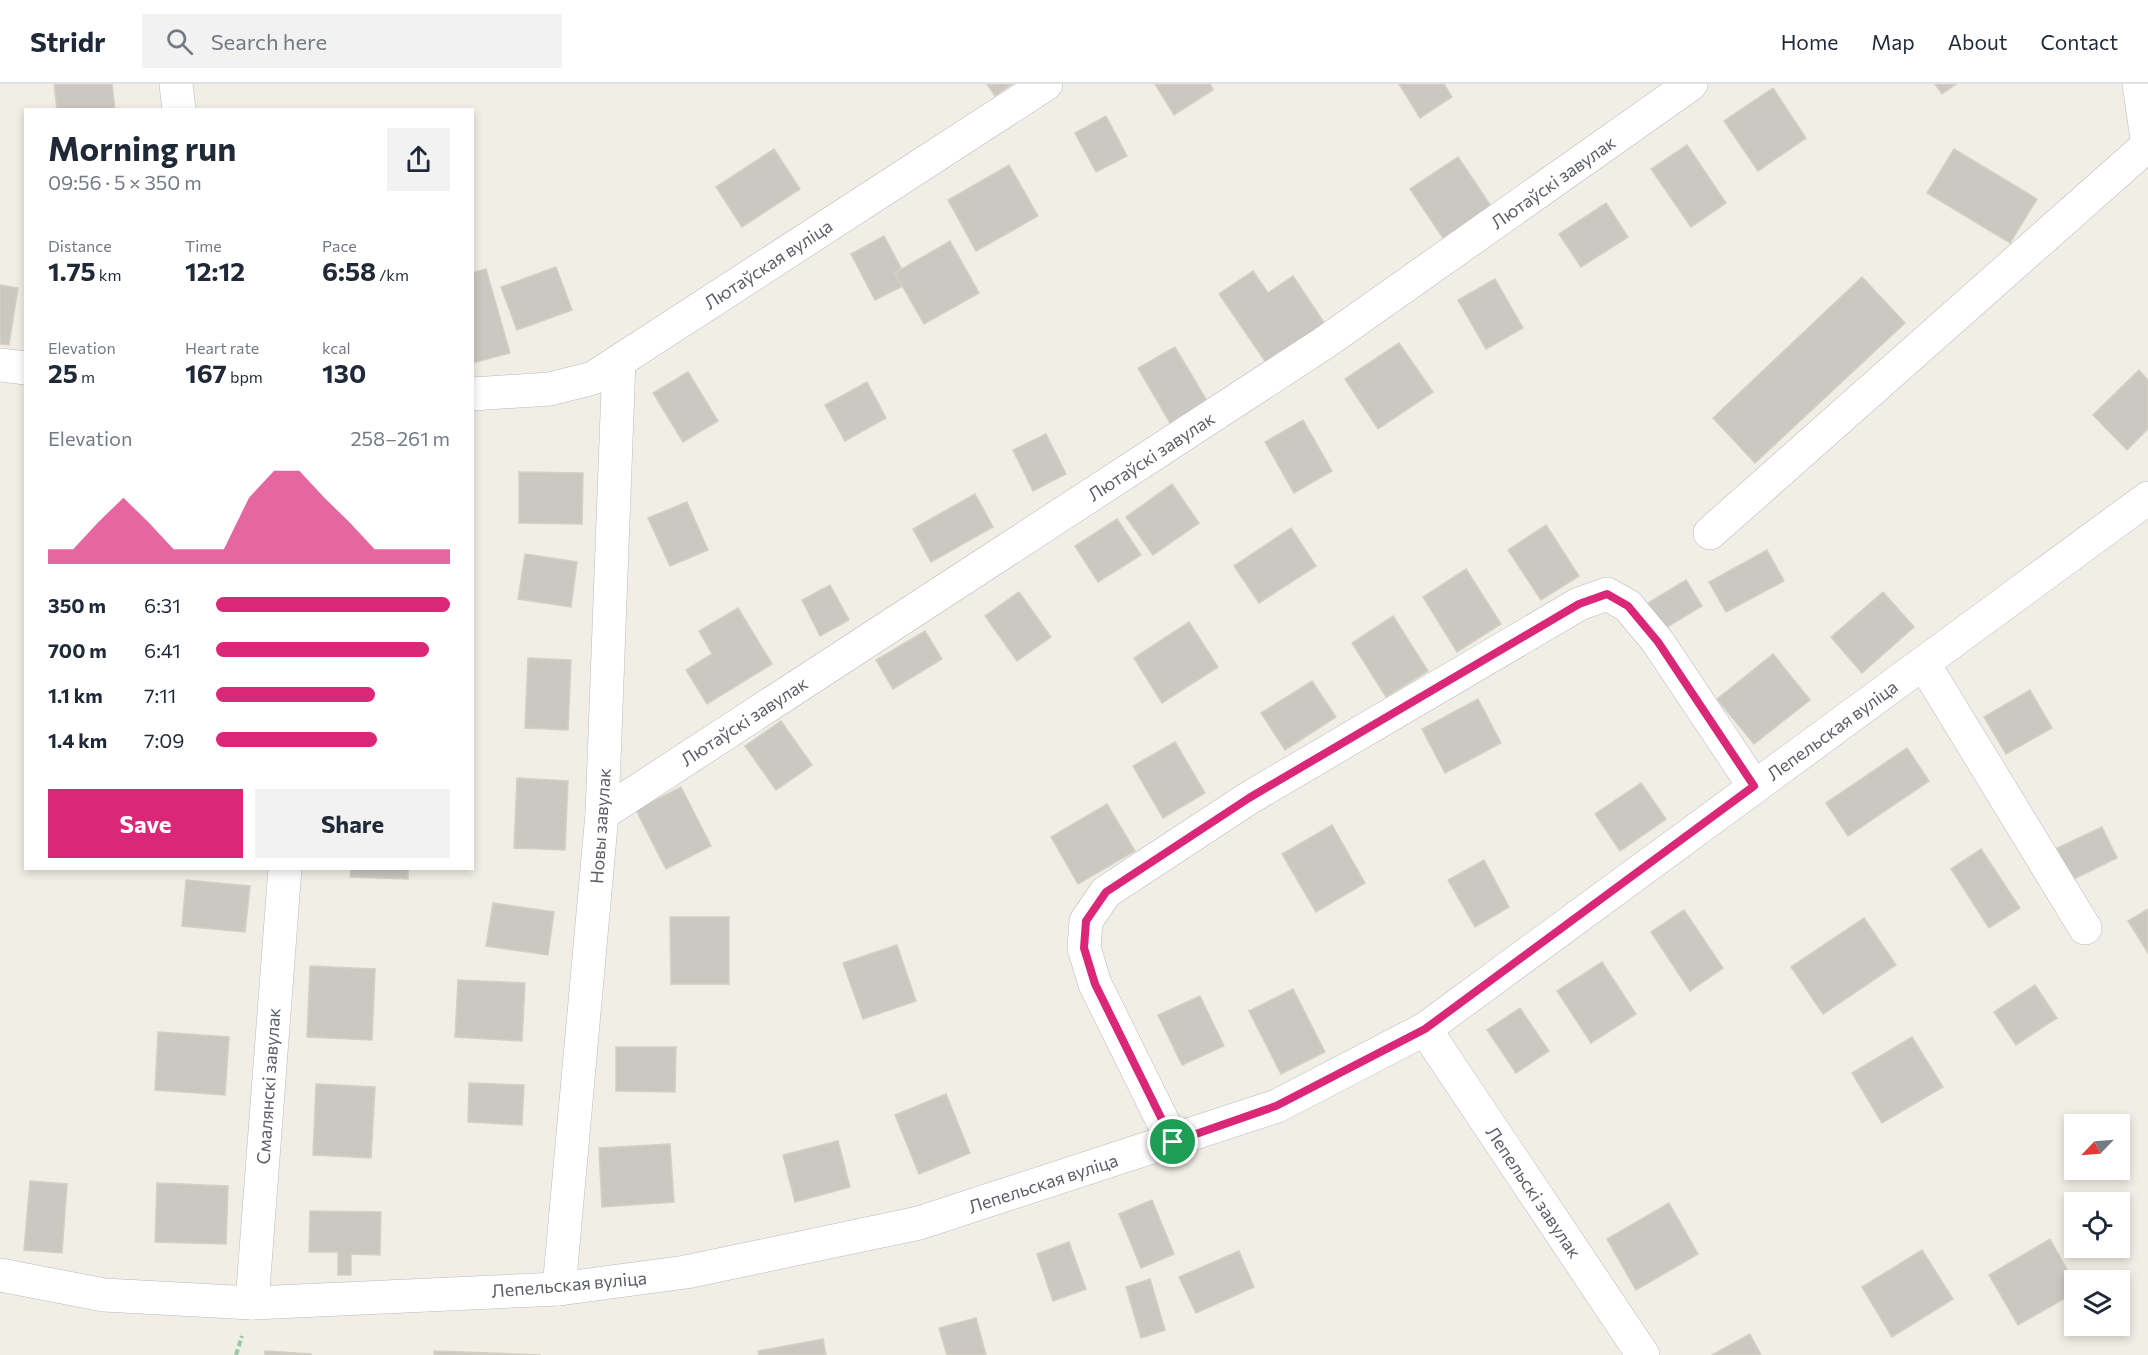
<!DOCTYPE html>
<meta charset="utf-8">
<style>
:root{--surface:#fff;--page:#f2f2f3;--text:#1f2937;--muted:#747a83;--line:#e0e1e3;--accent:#db2777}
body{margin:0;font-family:Commissioner,sans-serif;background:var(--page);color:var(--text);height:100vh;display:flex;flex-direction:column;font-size:22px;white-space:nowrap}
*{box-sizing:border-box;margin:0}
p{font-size:20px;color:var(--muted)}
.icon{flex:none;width:33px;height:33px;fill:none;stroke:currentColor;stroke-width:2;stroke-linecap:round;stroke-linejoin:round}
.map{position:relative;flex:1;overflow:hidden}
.panel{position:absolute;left:24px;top:24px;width:450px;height:762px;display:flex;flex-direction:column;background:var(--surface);border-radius:0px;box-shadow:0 3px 9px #0003}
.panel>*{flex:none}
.needle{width:39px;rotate:245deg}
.tools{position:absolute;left:2064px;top:1030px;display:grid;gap:12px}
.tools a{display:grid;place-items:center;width:66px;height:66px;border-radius:0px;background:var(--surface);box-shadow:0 3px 9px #0003;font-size:30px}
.pin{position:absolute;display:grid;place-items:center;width:51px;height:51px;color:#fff;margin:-26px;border:3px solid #fff;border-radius:50%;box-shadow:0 2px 6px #0007}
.round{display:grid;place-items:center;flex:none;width:63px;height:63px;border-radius:0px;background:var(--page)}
.headline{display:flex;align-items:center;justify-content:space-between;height:102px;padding:0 24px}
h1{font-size:33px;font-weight:700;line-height:45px}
.metrics{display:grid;grid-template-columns:repeat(3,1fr);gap:9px;height:102px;padding:6px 24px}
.metrics div{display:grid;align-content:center}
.metrics b{font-size:26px;font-weight:700}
.metrics small{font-size:16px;font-weight:400}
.metrics p{font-size:16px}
.chart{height:168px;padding:12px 24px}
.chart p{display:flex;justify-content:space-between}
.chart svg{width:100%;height:108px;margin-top:6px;fill:var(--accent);opacity:.7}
.action{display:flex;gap:12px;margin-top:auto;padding:12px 24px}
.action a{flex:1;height:69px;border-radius:0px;background:var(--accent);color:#fff;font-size:24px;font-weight:700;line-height:69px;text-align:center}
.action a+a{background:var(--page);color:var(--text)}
ul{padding:0 24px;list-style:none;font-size:20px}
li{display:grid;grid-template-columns:96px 72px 1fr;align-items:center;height:45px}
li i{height:15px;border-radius:8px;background:var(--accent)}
header{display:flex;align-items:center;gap:36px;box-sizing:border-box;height:84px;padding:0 30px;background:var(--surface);border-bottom:2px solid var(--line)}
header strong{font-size:28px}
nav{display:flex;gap:33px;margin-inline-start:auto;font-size:21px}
.search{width:420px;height:54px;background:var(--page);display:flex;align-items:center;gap:15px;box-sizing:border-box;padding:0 21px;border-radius:0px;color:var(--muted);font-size:22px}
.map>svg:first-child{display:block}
.building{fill:#cbc8c2;stroke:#d5d0c3;stroke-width:1.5}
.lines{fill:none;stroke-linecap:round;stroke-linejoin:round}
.minor-casing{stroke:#b8bbc0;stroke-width:34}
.path{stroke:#99caa8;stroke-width:4;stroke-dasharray:6 3;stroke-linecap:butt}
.minor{stroke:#fff;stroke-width:33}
.route-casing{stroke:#fff;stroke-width:12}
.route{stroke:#db2777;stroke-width:8}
.labels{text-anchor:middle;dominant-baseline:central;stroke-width:5;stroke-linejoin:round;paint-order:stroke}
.street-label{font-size:18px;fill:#5d6167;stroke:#fff}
</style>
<header>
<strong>Stridr</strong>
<div class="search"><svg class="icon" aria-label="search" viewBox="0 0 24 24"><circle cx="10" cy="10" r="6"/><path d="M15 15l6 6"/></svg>Search here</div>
<nav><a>Home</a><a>Map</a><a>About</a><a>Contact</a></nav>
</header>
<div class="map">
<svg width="2148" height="1271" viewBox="0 0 2148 1271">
<rect width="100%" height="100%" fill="#f0eee5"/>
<g class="building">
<polygon points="54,0 112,0 115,26 57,26"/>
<polygon points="987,0 1012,0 995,12"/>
<polygon points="1155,0 1210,0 1213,6 1174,31"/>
<polygon points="1399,0 1444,0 1452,13 1420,34"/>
<polygon points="1935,0 1956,0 1942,10"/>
<polygon points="1773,4 1806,54 1758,87 1724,37"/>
<polygon points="1106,32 1127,72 1096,88 1075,49"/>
<polygon points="1687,61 1726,119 1691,143 1651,85"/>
<polygon points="774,65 800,105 742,143 716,103"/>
<polygon points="1954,65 2037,115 2010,159 1927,109"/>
<polygon points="1458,73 1491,122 1443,154 1410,105"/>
<polygon points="1009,81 1038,132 976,167 948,116"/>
<polygon points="1606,119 1628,153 1581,183 1559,150"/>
<polygon points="884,152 909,199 875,216 851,170"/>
<polygon points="950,157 979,209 924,240 895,189"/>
<polygon points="556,183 572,226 517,246 501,203"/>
<polygon points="486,185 510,269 472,279 472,189"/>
<polygon points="1253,187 1268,209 1293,192 1325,240 1267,280 1219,210"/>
<polygon points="1862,193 1905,239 1755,379 1713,334"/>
<polygon points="1495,195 1523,244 1486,265 1458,216"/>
<polygon points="0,201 18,204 9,261 0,260"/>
<polygon points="1399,259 1433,308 1378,345 1345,295"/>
<polygon points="1175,263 1207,317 1170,339 1138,284"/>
<polygon points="2139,286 2148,296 2148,345 2127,366 2093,331"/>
<polygon points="688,288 718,337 683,358 653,309"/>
<polygon points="867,298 886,334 845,357 825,321"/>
<polygon points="1303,336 1332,387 1294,409 1265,358"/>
<polygon points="1046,350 1066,390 1033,407 1013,366"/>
<polygon points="519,388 583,389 582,440 519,439"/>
<polygon points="1172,400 1199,439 1153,471 1126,433"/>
<polygon points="975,410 993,443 931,478 913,445"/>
<polygon points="687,418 708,466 670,482 648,434"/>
<polygon points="1117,435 1141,471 1098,498 1075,462"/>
<polygon points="1546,441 1579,492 1541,516 1508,466"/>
<polygon points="1291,444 1316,482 1259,519 1234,482"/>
<polygon points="1767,466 1784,497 1726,528 1709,498"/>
<polygon points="525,470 577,478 571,523 518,515"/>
<polygon points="1466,485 1501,540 1457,568 1423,513"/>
<polygon points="1686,496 1702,522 1664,545 1648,519"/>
<polygon points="830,501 849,536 820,552 802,516"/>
<polygon points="1019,508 1051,553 1017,577 985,532"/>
<polygon points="1883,508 1914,543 1862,589 1831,553"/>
<polygon points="738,524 772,580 707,620 686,586 712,570 699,547"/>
<polygon points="1393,532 1428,587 1386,613 1352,559"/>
<polygon points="1189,538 1218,583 1162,619 1134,574"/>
<polygon points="925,547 942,575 893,605 876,576"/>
<polygon points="1773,570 1810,616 1754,660 1717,615"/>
<polygon points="528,574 571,576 568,646 525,644"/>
<polygon points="1312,597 1336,633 1285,666 1261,629"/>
<polygon points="2030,606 2052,644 2006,670 1984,633"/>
<polygon points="1478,615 1501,659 1445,689 1422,645"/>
<polygon points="781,637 812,681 776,706 745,662"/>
<polygon points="1175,658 1205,709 1163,734 1133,682"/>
<polygon points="1907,664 1929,697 1848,752 1826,719"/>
<polygon points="517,694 568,697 565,766 514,764"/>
<polygon points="1641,699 1666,735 1620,767 1595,730"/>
<polygon points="681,703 711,762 666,785 636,726"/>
<polygon points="1107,720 1135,767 1078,800 1051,753"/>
<polygon points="1332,741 1365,799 1316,828 1282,770"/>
<polygon points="2102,743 2117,774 2072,796 2057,764"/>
<polygon points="1981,765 2020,824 1989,844 1951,785"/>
<polygon points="1484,776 1509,823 1475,843 1448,796"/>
<polygon points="351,784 408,784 408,795 350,793"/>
<polygon points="186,796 250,802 245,848 182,842"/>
<polygon points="493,819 554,828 548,871 486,862"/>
<polygon points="2148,825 2148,869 2128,837"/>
<polygon points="1684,826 1723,884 1690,907 1651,848"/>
<polygon points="670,833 729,833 729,900 671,900"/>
<polygon points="1864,834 1896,881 1823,930 1791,883"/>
<polygon points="897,861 916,917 863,935 843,879"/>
<polygon points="1602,878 1636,930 1591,959 1557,907"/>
<polygon points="310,882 375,885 372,956 307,953"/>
<polygon points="458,896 525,899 522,957 455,953"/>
<polygon points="2035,901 2057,934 2016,961 1994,928"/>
<polygon points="1293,905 1325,968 1281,990 1249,927"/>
<polygon points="1200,912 1224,962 1182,981 1158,931"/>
<polygon points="1520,924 1549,967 1516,989 1487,946"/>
<polygon points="158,948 229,953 225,1011 155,1006"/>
<polygon points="1912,953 1943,1003 1882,1039 1852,989"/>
<polygon points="616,963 676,963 675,1008 616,1007"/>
<polygon points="469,999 524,1001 522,1041 468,1038"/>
<polygon points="316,1000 375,1003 371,1074 313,1071"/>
<polygon points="946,1010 970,1069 919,1090 895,1031"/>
<polygon points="838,1057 850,1103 795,1118 783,1071"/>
<polygon points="670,1060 674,1118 602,1123 599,1064"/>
<polygon points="30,1097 67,1100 62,1169 24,1166"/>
<polygon points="157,1099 228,1102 226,1160 155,1158"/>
<polygon points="1152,1116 1174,1170 1141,1184 1119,1130"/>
<polygon points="1669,1119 1698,1170 1636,1206 1607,1155"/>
<polygon points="310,1127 381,1128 380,1171 351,1170 351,1191 338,1191 338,1168 309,1168"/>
<polygon points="2050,1155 2074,1198 2074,1209 2018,1241 1989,1191"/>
<polygon points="1069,1158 1086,1205 1053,1217 1037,1170"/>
<polygon points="1922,1166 1953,1215 1892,1253 1862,1203"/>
<polygon points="1239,1167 1254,1203 1196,1229 1179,1193"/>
<polygon points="1150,1195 1165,1246 1141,1254 1126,1203"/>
<polygon points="976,1234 986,1271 947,1271 939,1244"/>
<polygon points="1750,1250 1761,1271 1712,1271"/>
<polygon points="823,1255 826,1271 759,1271 758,1267"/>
<polygon points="265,1267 311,1270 311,1271 265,1271"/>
<polygon points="434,1267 541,1271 434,1271"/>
</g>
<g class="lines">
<defs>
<g id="minor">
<polyline points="176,0 179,26"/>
<polyline points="2139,0 2148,62"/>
<polyline points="0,281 26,284"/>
<polyline points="472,310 550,305 593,294 1046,0"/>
<polyline points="1710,449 2148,61"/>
<polyline points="1924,580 2085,844"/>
<polyline points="602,730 1324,259 1691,0"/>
<polyline points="1425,945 1643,1271"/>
<polyline points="1173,1058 1095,900 1084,864 1086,837 1106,808 1249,714 1579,520 1607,510 1628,522 1658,558 1754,702"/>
<polyline points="0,1191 104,1211 252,1219 559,1205 686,1188 919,1139 1277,1022 1425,945 2148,414"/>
<polyline points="559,1205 602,730 619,277"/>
<polyline points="252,1219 285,784"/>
</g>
</defs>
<use href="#minor" class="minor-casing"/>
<polyline class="path" points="236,1271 242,1252"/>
<use href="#minor" class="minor"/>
</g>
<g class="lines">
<defs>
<polygon id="route" points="1607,510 1628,522 1658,558 1754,702 1425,945 1276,1022 1173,1058 1095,900 1084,864 1086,837 1106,808 1249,714 1579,520"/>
</defs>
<use href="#route" class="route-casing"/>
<use href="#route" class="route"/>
</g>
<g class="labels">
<g class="street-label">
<text transform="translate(1553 98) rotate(-35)">Лютаўскі завулак</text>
<text transform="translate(768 180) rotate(-33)">Лютаўская вуліца</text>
<text transform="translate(1151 372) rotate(-33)">Лютаўскі завулак</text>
<text transform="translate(744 637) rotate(-33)">Лютаўскі завулак</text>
<text transform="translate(1832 646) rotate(-36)">Лепельская вуліца</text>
<text transform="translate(600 742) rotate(-86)">Новы завулак</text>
<text transform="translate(268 1002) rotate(-86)">Смалянскі завулак</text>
<text transform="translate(1043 1099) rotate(-18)">Лепельская вуліца</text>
<text transform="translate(1534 1108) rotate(56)">Лепельскі завулак</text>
<text transform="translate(569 1200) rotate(-5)">Лепельская вуліца</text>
</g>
</g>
</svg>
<div class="tools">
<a><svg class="needle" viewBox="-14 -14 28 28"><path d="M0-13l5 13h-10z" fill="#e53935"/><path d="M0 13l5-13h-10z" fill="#747a83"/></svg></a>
<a><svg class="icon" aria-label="locate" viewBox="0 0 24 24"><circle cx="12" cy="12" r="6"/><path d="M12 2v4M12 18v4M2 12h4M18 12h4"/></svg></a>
<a><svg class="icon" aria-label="layers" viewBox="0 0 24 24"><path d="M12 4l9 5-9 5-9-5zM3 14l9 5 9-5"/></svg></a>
</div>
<div class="pin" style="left:1173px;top:1058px;background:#1e9e55"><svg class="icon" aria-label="arrive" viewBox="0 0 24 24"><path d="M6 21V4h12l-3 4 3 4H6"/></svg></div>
<section class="panel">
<div class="headline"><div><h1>Morning run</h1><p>09:56 · 5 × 350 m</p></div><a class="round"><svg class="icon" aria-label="share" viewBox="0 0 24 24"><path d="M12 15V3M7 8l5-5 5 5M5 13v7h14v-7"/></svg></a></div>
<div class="metrics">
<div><p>Distance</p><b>1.75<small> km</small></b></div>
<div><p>Time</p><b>12:12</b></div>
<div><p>Pace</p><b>6:58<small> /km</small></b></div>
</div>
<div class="metrics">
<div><p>Elevation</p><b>25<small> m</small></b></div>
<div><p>Heart rate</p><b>167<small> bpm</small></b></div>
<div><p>kcal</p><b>130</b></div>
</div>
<div class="chart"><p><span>Elevation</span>258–261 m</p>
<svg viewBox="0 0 160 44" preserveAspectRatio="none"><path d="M0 44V38L10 38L20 27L30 17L40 27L50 38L60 38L70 38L80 17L90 6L100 6L110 17L120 27L130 38L140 38L150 38L160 38V44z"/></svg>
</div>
<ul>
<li><b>350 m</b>6:31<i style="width:100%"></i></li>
<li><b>700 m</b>6:41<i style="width:91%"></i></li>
<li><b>1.1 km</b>7:11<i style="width:68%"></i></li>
<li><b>1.4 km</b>7:09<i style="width:69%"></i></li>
</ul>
<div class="action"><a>Save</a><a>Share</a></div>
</section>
</div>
